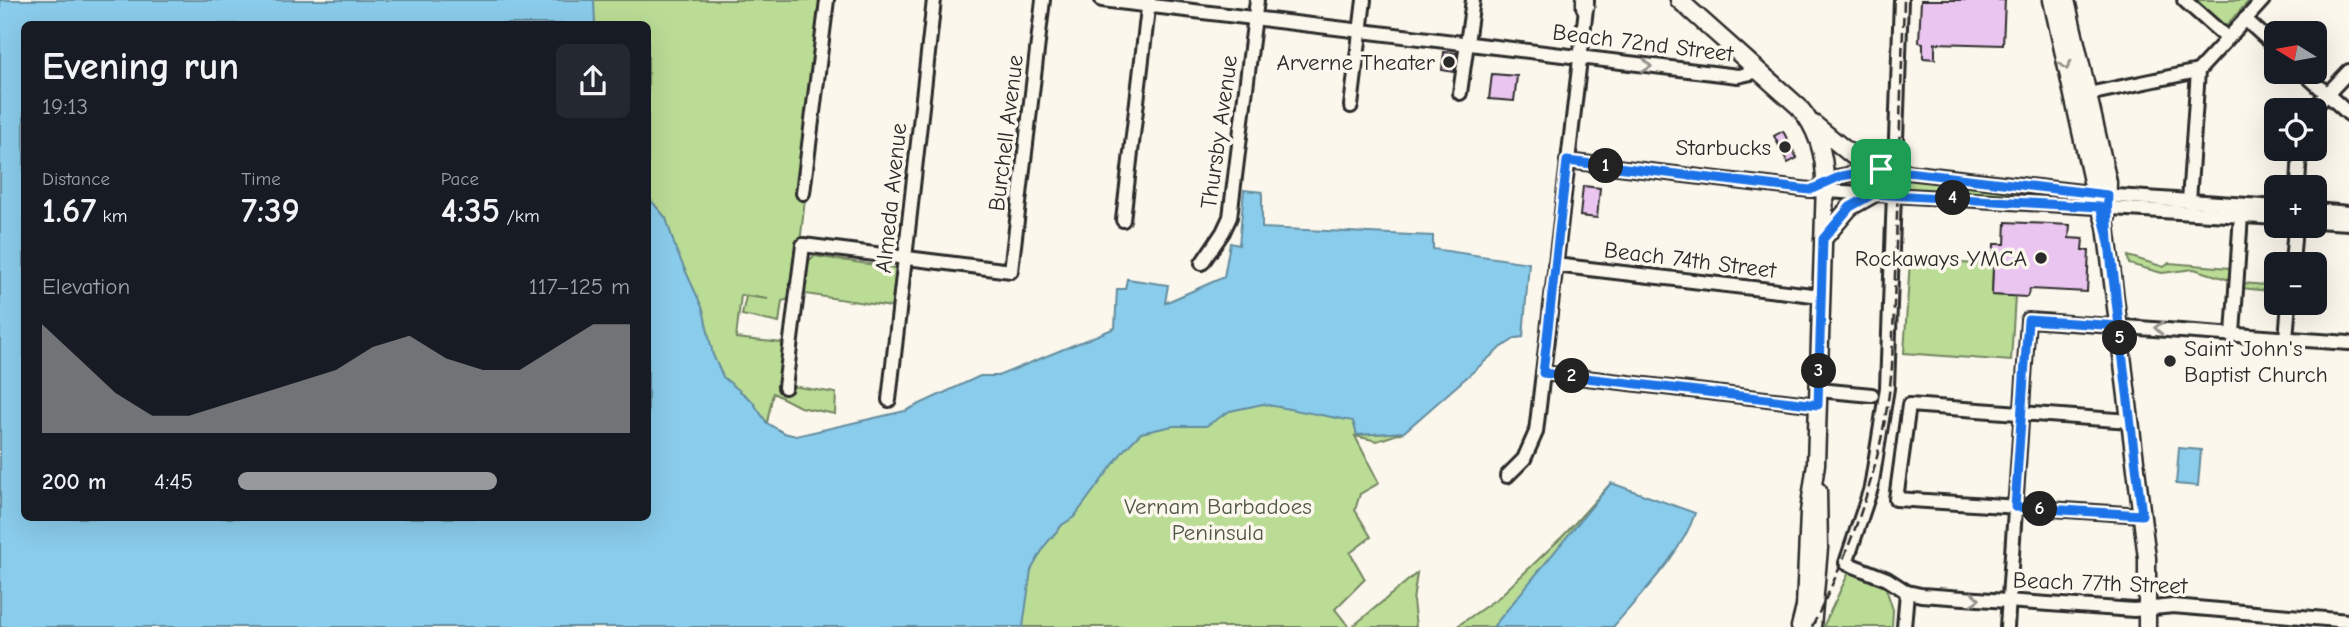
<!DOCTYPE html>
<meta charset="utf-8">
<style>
:root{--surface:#171b24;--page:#242831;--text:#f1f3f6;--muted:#9ea1a6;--accent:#98999b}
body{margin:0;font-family:"Comic Neue",sans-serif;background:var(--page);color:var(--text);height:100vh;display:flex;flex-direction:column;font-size:26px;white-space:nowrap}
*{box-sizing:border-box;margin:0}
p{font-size:23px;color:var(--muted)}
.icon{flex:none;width:38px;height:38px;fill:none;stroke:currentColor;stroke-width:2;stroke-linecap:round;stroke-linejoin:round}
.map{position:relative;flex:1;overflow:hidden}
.sheet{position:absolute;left:21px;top:21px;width:630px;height:500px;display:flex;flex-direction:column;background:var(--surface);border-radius:10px;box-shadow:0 7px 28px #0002}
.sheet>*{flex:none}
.needle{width:46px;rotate:281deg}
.fabs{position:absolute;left:2264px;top:21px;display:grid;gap:14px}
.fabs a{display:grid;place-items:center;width:63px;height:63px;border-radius:10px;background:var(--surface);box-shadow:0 7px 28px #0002;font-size:35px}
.pin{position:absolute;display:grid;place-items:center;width:60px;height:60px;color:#fff;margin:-30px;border-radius:14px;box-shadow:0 4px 10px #0006}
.km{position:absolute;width:35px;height:35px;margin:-18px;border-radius:50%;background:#222;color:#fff;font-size:19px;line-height:35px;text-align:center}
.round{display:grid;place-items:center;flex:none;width:74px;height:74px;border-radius:10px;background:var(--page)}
.overview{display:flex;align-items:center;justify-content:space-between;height:119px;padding:0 21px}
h1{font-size:38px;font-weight:700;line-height:52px}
.figures{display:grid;grid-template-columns:repeat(3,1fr);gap:10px;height:119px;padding:7px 21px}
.figures div{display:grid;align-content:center}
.figures b{font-size:35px;font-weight:700}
.figures small{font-size:19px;font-weight:400}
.figures p{font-size:19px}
.chart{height:196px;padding:14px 21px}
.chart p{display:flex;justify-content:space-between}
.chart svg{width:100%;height:126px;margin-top:7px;fill:var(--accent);opacity:.7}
ul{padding:0 21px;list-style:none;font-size:23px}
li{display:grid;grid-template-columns:112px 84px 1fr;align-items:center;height:52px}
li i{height:18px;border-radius:9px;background:var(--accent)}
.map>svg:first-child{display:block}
.green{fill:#badc95;stroke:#728460;stroke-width:2}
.water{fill:#8acceb;stroke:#648c9e;stroke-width:2}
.building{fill:#eac5f0;stroke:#2b2b2b;stroke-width:2}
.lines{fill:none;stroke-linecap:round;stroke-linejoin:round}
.minor-casing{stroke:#2b2b2b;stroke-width:18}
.major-casing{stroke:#2b2b2b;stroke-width:21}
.minor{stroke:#fbf7ec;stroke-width:12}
.major{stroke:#fbf7ec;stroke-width:16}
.rail{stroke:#2b2b2b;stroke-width:2.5;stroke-dasharray:10 5;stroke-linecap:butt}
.oneway{stroke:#93918c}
.route-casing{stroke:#fff;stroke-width:14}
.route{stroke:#1a73e8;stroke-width:9}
.poi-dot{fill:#2b2b2b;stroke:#fbf7ec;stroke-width:2.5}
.labels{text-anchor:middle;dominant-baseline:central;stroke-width:7;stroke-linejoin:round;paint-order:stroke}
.street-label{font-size:23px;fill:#2b2b2b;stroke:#fbf7ec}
.poi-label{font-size:23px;fill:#2b2b2b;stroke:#fbf7ec;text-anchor:end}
.park-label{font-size:23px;fill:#4f5746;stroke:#fbf7ec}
</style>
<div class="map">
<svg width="2349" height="627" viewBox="0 0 2349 627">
<rect width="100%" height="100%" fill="#fbf7ec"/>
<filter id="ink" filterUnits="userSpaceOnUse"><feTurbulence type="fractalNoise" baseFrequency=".0143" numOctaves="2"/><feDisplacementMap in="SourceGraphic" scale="14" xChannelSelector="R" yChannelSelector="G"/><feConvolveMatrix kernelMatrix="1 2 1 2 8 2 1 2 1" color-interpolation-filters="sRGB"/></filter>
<g filter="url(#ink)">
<g class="green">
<polygon points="505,0 827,0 801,235 792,292 789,299 782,301 779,323 742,315 746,296 768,299 741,295 736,338 782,343 783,381 792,386 836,393 835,414 800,407 773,393 767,423 648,446 648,24 502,24"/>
<polygon points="2195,0 2250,0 2224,28"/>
<polygon points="1908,177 2076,195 2075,201 1907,189"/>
<polygon points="814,256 896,268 892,307 805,294 806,263"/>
<polygon points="2128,256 2164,267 2169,263 2230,268 2242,283 2277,286 2277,292 2242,288 2236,282 2194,269 2162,273 2129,264"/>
<polygon points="1910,260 1993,265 1992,295 2015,296 2011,361 1904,353"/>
<polygon points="1238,398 1353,416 1357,435 1404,432 1377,441 1355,436 1379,483 1360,494 1355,510 1371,537 1350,553 1365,579 1335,609 1349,627 1015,627 1028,566 1114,442"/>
<polygon points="1611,483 1502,627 1456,627 1499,597 1565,534"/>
<polygon points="1849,572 1885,585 1893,610 1892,627 1823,627"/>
<polygon points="1417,573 1413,601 1416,627 1352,627"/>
</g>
<g class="water">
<polygon points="0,0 594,0 595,24 24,24 24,518 648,518 648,197 666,218 676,250 703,309 713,355 723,377 752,401 767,423 784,433 796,436 905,411 980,376 998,376 1115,328 1117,289 1125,289 1127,279 1168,285 1165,303 1224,277 1230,243 1239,245 1244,190 1262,192 1262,228 1433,236 1433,249 1529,263 1523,337 1516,338 1499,349 1404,432 1357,435 1353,421 1263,404 1230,411 1206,426 1173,426 1141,433 1124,450 1074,517 1062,525 1046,544 1031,570 1023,627 0,627"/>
<polygon points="2179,448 2201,450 2198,486 2176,484"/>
<path d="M1611 483 1695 513C1682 554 1640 595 1613 627H1493Z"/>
</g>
<g class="building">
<polygon points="1921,0 2005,0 2003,45 1935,43 1935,59 1923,58 1923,43 1919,42"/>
<polygon points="1444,52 1457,53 1454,72 1442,70"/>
<polygon points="1492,74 1517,76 1514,101 1489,99"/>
<polygon points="1783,131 1797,158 1788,163 1774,136"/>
<polygon points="1583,186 1600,188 1597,218 1580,216"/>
<polygon points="2006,222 2070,225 2069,238 2083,239 2082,250 2089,250 2087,292 2030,289 2027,297 1992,295 1994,244 2005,244"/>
</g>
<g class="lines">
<defs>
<g id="minor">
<polyline points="1102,0 1738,76 1760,71"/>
<polyline points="1901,0 1887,388 1871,488 1846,563 1887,579 1907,592 1921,595 2134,610 2173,606 2349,621"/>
<polyline points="2184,0 2227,38"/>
<polyline points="2245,19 2277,48"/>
<polyline points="2303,72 2349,114"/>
<polyline points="1460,93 1473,0"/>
<polyline points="2088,94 2198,71"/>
<polyline points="1351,106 1364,0"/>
<polyline points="2312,110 2349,71"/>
<polyline points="1567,161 1810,190 2277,218"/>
<polyline points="1820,186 1841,176 1881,169 2117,196 2277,207"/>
<polyline points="2298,187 2300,149"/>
<polyline points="803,193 827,0"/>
<polyline points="2189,201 2198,71 2263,0"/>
<polyline points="2315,210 2349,213"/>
<polyline points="1123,220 1149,0"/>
<polyline points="2315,221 2349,223"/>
<polyline points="1202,263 1223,232 1230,217 1257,0"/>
<polyline points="2292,264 2295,226"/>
<polyline points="1555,265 1821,296"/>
<polyline points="2233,334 2241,215"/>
<polyline points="2286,338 2289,303"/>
<polyline points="1543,373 1818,405"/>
<polyline points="785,387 803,245 1011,271 1043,0"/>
<polyline points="1818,390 1872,395"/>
<polyline points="889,400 934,0"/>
<polyline points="2130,421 1909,405 1896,499 2142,515"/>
<polyline points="1507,476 1524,459 1536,432 1587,0"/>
<polyline points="1904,627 1907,592"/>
<polyline points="2007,627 2028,320 2349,343"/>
</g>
<g id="major">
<polyline points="1585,0 1585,7"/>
<path d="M1679 0 1799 107C1817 128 1825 155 1825 183L1816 464 1809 512 1805 607 1800 627"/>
<polyline points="2052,0 2092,181 2106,226 2147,558 2147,627"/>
<polyline points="2066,0 2108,182 2107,217"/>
<polyline points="1814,124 1853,156 1881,169"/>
<polyline points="1823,239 1850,207 1873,194"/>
<polyline points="1812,627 1819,548 1818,491"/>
</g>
</defs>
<use href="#minor" class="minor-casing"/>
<use href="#major" class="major-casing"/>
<use href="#minor" class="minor"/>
<use href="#major" class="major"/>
<path class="rail" d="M1812 627C1854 543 1884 460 1892 366L1904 0"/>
</g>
<defs><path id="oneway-chevron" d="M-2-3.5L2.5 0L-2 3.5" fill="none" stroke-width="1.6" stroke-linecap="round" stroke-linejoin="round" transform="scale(1.75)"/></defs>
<g class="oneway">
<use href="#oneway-chevron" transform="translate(2066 65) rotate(77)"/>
<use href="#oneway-chevron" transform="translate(1647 66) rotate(7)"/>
<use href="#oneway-chevron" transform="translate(2159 328) rotate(-176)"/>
<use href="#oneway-chevron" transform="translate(1975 599) rotate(4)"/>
</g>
</g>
<g class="lines" filter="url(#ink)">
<defs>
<path id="route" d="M1881 169 1841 176 1810 190 1567 161 1543 373 1818 405 1823 239 1850 207 1873 194 2100 207C2113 248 2116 294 2120 336L2142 515 2015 507 2028 320 2119 326C2114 282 2106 239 2108 195L1881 169"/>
</defs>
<use href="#route" class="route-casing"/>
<use href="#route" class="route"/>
</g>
<g class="poi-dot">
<circle cx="1449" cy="62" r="7"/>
<circle cx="1785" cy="147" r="7"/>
<circle cx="2041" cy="258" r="7"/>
<circle cx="2170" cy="361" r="7"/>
</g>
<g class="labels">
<g class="street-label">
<text transform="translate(1643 43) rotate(7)">Beach 72nd Street</text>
<text transform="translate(1219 132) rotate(-82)">Thursby Avenue</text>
<text transform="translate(1006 133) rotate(-83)">Burchell Avenue</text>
<text transform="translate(891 198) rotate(-84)">Almeda Avenue</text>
<text transform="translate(1690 260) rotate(7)">Beach 74th Street</text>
<text transform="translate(2100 583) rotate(2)">Beach 77th Street</text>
</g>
<g class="poi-label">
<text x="1435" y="62">Arverne Theater</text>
<text x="1771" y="147">Starbucks</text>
<text x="2027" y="258">Rockaways YMCA</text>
<text x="2184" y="348" text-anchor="start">Saint John's<tspan x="2184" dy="26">Baptist Church</tspan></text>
</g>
<g class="park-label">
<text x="1218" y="506">Vernam Barbadoes<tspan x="1218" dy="26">Peninsula</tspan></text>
</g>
</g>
</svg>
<div class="fabs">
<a><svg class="needle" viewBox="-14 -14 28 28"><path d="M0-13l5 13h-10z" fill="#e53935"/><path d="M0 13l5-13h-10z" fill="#9ea1a6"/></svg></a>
<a><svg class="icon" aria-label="locate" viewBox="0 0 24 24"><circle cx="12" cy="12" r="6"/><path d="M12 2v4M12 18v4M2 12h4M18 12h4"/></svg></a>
<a>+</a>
<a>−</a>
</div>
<div class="pin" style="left:1881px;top:169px;background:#1e9e55"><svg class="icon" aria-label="arrive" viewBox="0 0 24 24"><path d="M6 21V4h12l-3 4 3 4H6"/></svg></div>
<b class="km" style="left:1606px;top:166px">1</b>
<b class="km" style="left:1572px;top:376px">2</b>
<b class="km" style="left:1819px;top:371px">3</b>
<b class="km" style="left:1953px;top:198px">4</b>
<b class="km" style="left:2120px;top:338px">5</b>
<b class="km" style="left:2040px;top:509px">6</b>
<section class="sheet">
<div class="overview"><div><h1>Evening run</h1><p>19:13</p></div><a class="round"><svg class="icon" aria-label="share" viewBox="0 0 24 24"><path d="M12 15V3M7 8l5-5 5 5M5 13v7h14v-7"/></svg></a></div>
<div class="figures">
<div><p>Distance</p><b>1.67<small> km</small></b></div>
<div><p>Time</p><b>7:39</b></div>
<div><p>Pace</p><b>4:35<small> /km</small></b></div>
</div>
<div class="chart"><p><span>Elevation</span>117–125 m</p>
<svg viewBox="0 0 160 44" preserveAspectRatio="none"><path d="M0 44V6L10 18L20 30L30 38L40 38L50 34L60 30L70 26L80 22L90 14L100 10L110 18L120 22L130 22L140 14L150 6L160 6V44z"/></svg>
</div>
<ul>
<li><b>200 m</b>4:45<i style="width:66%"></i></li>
</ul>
</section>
</div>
